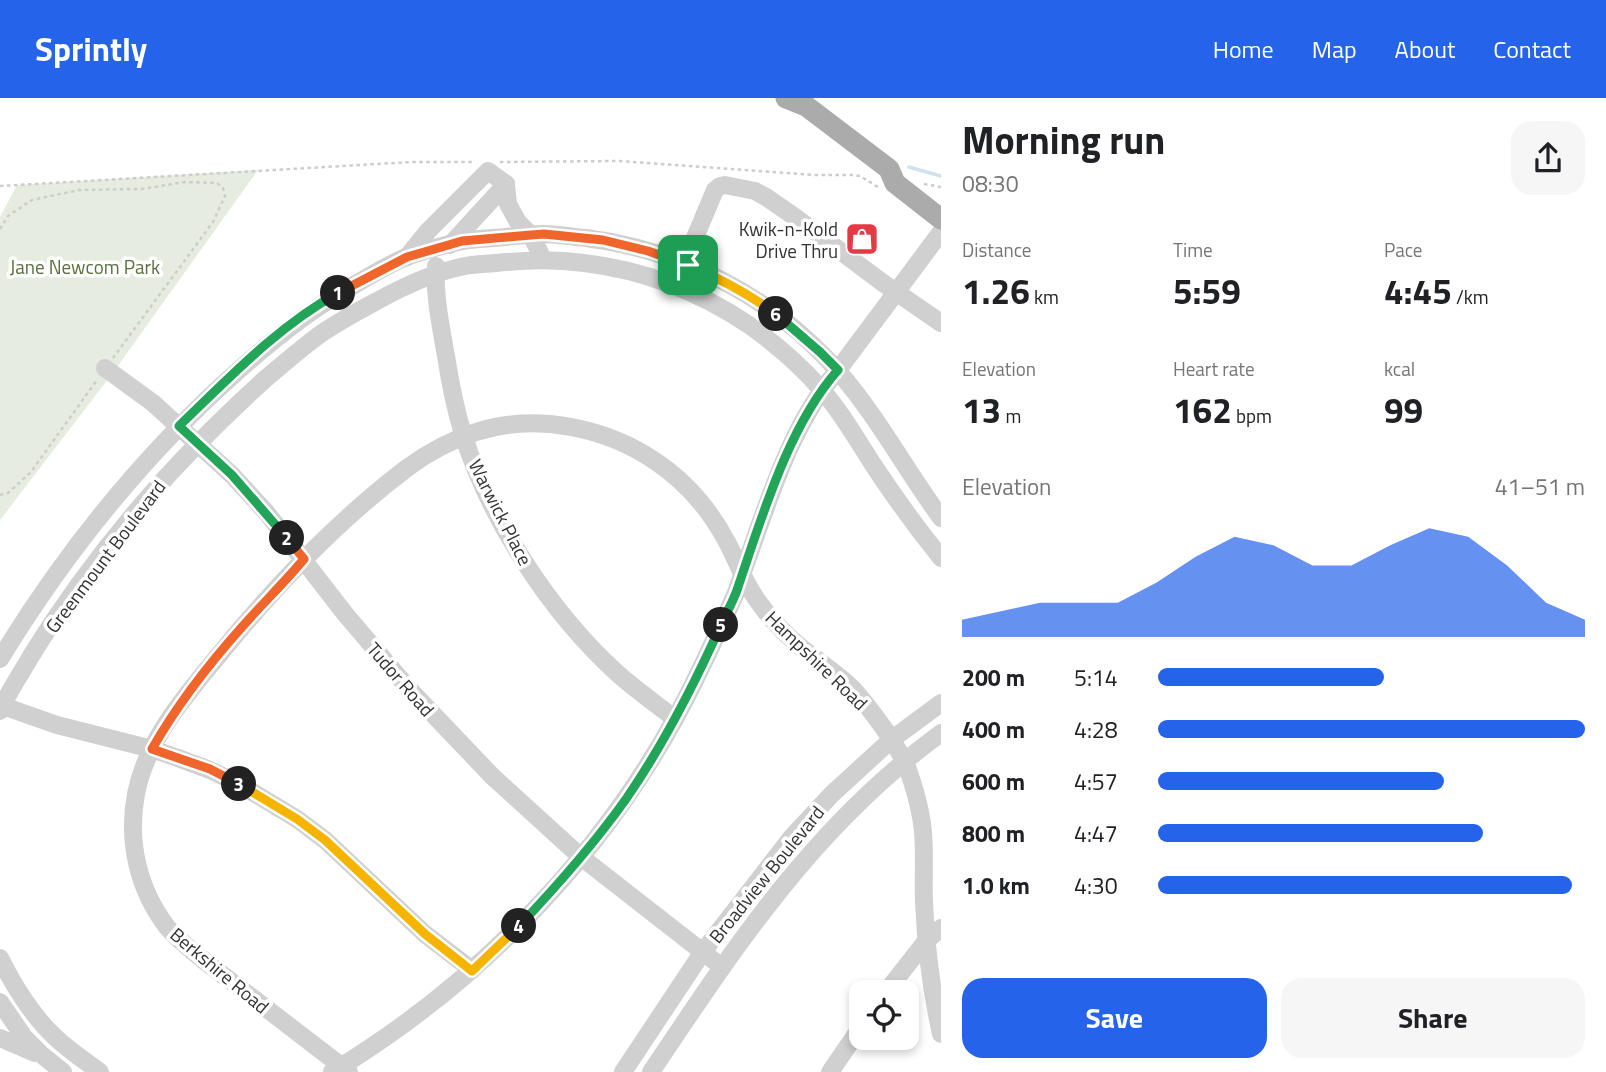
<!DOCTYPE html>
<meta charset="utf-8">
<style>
:root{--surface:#fff;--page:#f6f6f6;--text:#202124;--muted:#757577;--accent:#2563eb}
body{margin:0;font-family:"Titillium Web",sans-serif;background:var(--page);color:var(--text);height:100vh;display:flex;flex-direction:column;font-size:26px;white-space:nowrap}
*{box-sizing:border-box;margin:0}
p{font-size:23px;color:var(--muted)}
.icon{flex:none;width:38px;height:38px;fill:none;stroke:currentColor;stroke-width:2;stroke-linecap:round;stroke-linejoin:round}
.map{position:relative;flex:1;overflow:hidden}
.sheet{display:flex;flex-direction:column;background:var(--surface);width:665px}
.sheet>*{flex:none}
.controls{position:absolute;left:849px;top:882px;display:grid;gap:14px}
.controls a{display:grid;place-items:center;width:70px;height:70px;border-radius:14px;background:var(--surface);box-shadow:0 4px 10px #0003;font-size:35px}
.pin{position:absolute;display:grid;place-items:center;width:60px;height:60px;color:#fff;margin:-30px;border-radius:14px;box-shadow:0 4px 10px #0006}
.km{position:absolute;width:35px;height:35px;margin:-18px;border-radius:50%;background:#222;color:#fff;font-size:19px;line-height:35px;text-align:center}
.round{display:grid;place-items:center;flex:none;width:74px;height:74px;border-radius:21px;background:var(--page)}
.head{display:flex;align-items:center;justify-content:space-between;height:119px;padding:0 21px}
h1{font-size:38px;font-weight:700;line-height:52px}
.metrics{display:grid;grid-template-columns:repeat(3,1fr);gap:10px;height:119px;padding:7px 21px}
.metrics div{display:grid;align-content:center}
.metrics b{font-size:35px;font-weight:700}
.metrics small{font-size:19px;font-weight:400}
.metrics p{font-size:19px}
.chart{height:196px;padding:14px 21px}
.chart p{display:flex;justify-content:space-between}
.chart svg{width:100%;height:126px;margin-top:7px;fill:var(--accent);opacity:.7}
.button{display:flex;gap:14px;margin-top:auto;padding:14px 21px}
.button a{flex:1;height:80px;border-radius:21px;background:var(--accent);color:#fff;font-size:28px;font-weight:700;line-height:80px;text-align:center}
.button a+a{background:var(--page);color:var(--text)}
ul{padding:0 21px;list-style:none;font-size:23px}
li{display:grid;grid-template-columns:112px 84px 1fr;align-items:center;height:52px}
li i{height:18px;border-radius:9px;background:var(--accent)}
header{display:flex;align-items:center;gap:42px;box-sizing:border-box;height:98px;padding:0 35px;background:var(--accent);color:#fff}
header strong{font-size:33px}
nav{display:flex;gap:38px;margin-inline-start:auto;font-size:24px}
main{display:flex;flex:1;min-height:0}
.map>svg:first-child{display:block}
.green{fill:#e6ecdf}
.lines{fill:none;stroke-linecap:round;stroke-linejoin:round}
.stream{stroke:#cfe2ee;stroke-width:3.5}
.path{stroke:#cdcdcd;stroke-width:2.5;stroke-dasharray:3.5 3.5;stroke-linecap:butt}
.minor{stroke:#d0d0d0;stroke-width:18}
.major{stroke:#ababab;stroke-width:21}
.split-1-casing{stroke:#fff;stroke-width:14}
.split-2-casing{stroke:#fff;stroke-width:14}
.split-3-casing{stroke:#fff;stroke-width:14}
.split-4-casing{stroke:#fff;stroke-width:14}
.split-5-casing{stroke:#fff;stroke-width:14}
.split-6-casing{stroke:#fff;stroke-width:14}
.split-7-casing{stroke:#fff;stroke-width:14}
.split-1{stroke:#f0652b;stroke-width:9}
.split-2{stroke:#22a559;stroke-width:9}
.split-3{stroke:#f0652b;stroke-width:9}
.split-4{stroke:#f5b400;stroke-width:9}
.split-5{stroke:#22a559;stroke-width:9}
.split-6{stroke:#22a559;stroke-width:9}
.split-7{stroke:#f5b400;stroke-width:9}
.labels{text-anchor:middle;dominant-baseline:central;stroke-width:7;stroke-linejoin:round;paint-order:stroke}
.poi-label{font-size:19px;fill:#333;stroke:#fff;text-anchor:end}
.park-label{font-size:19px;fill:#56703f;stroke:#fff}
.street-label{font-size:19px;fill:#333;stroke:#fff}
</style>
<header>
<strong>Sprintly</strong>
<nav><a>Home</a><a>Map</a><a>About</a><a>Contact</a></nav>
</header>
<main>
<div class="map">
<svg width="941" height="974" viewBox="0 0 941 974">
<rect width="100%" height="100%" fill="#fff"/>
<polygon class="green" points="258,72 112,276 0,422 0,119 17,87"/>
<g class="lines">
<polyline class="stream" points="909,69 941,78"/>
<g class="path">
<polyline points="500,64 619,63 816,77 853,77 860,78 878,89"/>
<polyline points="924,86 941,89"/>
<polyline points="0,88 411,64 475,64"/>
<polyline points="0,131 8,118 32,102 79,92 142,91 185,84 217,85 223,90 225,98 213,124 113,260"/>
<polyline points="0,397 8,395 31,374 97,282"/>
</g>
<g class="minor">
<polyline points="450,147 506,86"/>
<polyline points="407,159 428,133 488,73 506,86 508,106 518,124 531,137 543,161"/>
<polyline points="688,167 691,149 715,92 720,88 725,87 755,93 766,99 795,119 883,185 941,225"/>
<path d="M436 168C434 197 441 229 446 258 450 284 455 310 463 336 490 422 550 514 617 575 635 591 656 606 675 621"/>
<polyline points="105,270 153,305 232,377 266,414 346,517 410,592 492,678 581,759 722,869"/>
<path d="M0 561C66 453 145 355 240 271 276 239 312 210 354 187 372 177 390 165 409 158 424 153 447 146 463 143 473 141 483 141 493 140 510 139 526 136 543 136 557 136 572 139 586 140 658 149 727 178 784 222 803 237 822 255 838 273 877 318 906 372 941 420"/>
<polyline points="0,607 57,627 152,651 178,660 210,672 239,686 297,721 325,742 425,836 472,872"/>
<path d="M0 613C8 594 21 576 31 558 63 506 100 456 139 410 178 364 219 323 263 283 282 267 301 250 322 235 340 223 358 213 377 203 404 188 434 174 465 168 475 166 486 166 496 165 528 162 553 161 584 165 643 172 700 194 749 227 774 245 800 267 820 290 841 313 857 342 874 368 895 400 917 430 941 460"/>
<path d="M0 860C13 887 34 920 56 940 70 953 85 963 100 974"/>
<polyline points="886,894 926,843 941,830"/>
<polyline points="0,904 24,939 42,957 63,974"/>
<polyline points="0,940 35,955"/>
<path d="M332 974C474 888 595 766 675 621 697 581 716 539 735 497 740 484 744 470 749 457 771 395 794 322 838 272L941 134"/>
<path d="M349 974 202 861C190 851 177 841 167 829 138 791 127 743 136 696 146 643 185 598 219 557 275 488 336 424 407 370 427 355 452 342 476 334 535 315 605 329 655 363 685 383 710 412 727 444 738 465 745 487 760 506 772 523 787 538 803 551 819 564 837 575 852 590 866 605 878 622 890 639 895 648 902 657 906 666 914 688 921 711 923 734 925 757 923 781 924 804 926 850 931 891 941 936"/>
<polyline points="623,974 702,855 791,740 832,696 891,642 941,605"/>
<path d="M651 974C736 847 815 727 941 635"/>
<polyline points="830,974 861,929"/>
</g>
<polyline class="major" points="786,0 806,8 889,71 895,85 941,121"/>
</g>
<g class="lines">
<defs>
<polyline id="split-1" points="338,195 407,159 462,143 531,137 544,136 603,142 648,153 688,167"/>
<path id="split-2" d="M287 440 232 377 179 328C228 281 278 228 338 195"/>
<path id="split-3" d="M239 686 210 671 152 651C177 607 208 567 242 529 262 506 284 485 304 461L287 440"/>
<polyline id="split-4" points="239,686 297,721 325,742 425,836 472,873 519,828"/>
<path id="split-5" d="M519 828C557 788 594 746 626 701 664 646 694 587 721 527"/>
<path id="split-6" d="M721 527C726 515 733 504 737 492 761 422 788 328 838 272L820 254 776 216"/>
<path id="split-7" d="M688 167C719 180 749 196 776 216"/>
</defs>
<use href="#split-1" class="split-1-casing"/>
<use href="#split-2" class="split-2-casing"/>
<use href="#split-3" class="split-3-casing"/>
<use href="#split-4" class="split-4-casing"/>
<use href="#split-5" class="split-5-casing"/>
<use href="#split-6" class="split-6-casing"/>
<use href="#split-7" class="split-7-casing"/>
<use href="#split-1" class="split-1"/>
<use href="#split-2" class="split-2"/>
<use href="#split-3" class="split-3"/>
<use href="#split-4" class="split-4"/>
<use href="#split-5" class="split-5"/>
<use href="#split-6" class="split-6"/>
<use href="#split-7" class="split-7"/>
</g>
<defs>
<symbol id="shop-square" viewBox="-11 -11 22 22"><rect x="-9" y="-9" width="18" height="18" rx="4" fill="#e63946" stroke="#fff"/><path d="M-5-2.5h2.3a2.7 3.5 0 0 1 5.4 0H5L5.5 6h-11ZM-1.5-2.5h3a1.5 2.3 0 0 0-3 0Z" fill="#fff"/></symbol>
</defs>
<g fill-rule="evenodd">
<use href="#shop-square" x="843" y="122" width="38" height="38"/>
</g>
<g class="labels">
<g class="poi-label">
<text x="838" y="130">Kwik-n-Kold<tspan x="838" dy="22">Drive Thru</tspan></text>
</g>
<g class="park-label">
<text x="85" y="168">Jane Newcom Park</text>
</g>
<g class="street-label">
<text transform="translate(501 414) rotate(63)">Warwick Place</text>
<text transform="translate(105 458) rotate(-53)">Greenmount Boulevard</text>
<text transform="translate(817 562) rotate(44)">Hampshire Road</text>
<text transform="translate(401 581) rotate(49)">Tudor Road</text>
<text transform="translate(766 776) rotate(-51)">Broadview Boulevard</text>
<text transform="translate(220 872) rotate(40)">Berkshire Road</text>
</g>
</g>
</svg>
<div class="controls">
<a><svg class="icon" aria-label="locate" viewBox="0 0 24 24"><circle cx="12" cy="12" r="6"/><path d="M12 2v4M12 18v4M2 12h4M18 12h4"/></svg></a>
</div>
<div class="pin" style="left:688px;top:167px;background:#1e9e55"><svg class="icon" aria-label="arrive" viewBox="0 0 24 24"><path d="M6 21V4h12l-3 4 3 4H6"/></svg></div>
<b class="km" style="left:338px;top:195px">1</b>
<b class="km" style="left:287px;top:440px">2</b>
<b class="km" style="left:239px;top:686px">3</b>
<b class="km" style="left:519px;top:828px">4</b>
<b class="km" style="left:721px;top:527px">5</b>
<b class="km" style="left:776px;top:216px">6</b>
</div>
<section class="sheet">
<div class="head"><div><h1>Morning run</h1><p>08:30</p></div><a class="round"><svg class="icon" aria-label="share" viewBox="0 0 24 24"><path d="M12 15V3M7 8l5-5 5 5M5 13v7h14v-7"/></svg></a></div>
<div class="metrics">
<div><p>Distance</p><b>1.26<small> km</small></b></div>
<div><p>Time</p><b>5:59</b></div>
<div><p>Pace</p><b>4:45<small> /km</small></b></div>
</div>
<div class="metrics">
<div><p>Elevation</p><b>13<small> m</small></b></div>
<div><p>Heart rate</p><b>162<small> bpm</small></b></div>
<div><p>kcal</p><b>99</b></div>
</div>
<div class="chart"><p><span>Elevation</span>41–51 m</p>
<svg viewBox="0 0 160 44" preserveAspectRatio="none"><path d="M0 44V38L10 35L20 32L30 32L40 32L50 25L60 16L70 9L80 12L90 19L100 19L110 12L120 6L130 9L140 19L150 32L160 38V44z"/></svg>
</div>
<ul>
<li><b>200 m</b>5:14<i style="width:53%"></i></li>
<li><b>400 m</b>4:28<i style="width:100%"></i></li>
<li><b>600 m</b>4:57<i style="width:67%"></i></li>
<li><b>800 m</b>4:47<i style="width:76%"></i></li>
<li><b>1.0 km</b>4:30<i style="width:97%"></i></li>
</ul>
<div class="button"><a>Save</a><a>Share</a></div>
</section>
</main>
